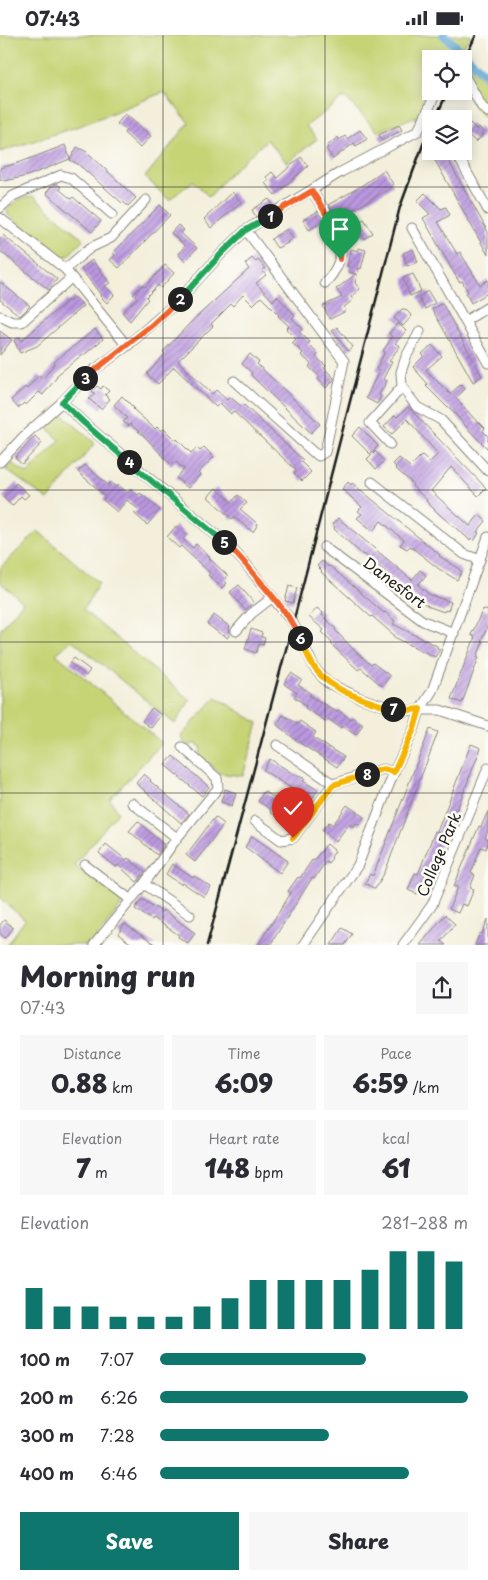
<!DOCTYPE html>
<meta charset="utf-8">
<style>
:root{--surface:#fff;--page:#f7f7f7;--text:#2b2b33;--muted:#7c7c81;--accent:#0f766e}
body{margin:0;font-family:"Playpen Sans",sans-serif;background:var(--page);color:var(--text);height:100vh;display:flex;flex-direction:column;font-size:19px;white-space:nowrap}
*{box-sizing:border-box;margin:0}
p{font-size:16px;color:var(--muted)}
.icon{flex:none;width:28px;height:28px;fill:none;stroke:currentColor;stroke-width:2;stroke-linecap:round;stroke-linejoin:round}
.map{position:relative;height:910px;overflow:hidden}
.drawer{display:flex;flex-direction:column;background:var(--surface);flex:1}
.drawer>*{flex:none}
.buttons{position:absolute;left:422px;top:15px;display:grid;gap:10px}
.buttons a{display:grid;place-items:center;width:50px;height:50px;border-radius:0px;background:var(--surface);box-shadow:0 2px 12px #0003;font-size:25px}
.pin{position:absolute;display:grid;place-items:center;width:42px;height:42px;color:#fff;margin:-51px -21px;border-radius:50% 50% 50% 0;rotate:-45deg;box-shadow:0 0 5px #0007}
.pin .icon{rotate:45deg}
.km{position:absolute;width:25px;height:25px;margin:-12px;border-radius:50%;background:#222;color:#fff;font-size:14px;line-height:25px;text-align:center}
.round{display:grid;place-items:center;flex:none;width:52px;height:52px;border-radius:0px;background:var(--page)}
.overview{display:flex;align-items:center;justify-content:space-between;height:85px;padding:0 20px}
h1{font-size:28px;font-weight:800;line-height:38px}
.figures{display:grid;grid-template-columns:repeat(3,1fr);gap:8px;height:85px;padding:5px 20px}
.figures div{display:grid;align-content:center;border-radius:0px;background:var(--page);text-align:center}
.figures b{font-size:25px;font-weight:800}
.figures small{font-size:14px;font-weight:400}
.figures p{font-size:14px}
.chart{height:140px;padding:10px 20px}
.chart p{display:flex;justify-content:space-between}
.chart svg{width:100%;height:90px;margin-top:5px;stroke:var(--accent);stroke-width:6}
.button{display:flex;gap:10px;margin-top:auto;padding:10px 20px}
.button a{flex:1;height:58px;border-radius:0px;background:var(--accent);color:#fff;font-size:20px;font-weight:800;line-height:58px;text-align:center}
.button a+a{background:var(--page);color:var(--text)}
ul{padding:0 20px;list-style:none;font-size:16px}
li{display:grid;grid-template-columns:80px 60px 1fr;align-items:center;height:38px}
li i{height:12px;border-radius:6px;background:var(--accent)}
.status{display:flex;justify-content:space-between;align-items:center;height:35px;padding:0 25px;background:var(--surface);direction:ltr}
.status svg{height:14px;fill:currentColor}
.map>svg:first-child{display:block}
.grass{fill:#c6d476;stroke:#717849}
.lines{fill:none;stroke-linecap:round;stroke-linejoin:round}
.canal{stroke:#5da7d5;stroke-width:9}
.building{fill:url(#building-hatch)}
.street-casing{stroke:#88867c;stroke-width:11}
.street{stroke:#fff;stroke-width:9}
.rail{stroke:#1c1c1c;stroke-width:2.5}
.split-1-casing{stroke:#fff;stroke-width:10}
.split-2-casing{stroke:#fff;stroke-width:10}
.split-3-casing{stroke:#fff;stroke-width:10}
.split-4-casing{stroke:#fff;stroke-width:10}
.split-5-casing{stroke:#fff;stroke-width:10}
.split-6-casing{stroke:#fff;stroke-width:10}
.split-7-casing{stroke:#fff;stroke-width:10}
.split-8-casing{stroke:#fff;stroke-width:10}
.split-9-casing{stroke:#fff;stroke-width:10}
.split-1{stroke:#f0652b;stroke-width:6}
.split-2{stroke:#22a559;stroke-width:6}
.split-3{stroke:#f0652b;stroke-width:6}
.split-4{stroke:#22a559;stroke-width:6}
.split-5{stroke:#22a559;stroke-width:6}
.split-6{stroke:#f0652b;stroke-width:6}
.split-7{stroke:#f5b400;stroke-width:6}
.split-8{stroke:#f5b400;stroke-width:6}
.split-9{stroke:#f5b400;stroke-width:6}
.grid{fill:none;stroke:#1c1c1c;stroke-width:1;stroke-opacity:0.55}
.labels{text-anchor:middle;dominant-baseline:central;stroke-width:5;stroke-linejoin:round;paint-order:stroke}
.street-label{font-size:15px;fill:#1c1c1c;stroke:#fdfcf7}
</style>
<div class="status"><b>07:43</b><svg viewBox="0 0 49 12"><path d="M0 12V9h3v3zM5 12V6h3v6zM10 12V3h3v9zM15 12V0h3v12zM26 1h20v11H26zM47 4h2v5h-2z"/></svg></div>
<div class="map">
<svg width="488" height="910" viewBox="0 0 488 910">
<defs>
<pattern id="building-hatch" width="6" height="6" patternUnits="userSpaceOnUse" patternTransform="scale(1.25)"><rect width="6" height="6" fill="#bb98e0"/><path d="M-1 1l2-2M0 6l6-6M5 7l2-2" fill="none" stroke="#977bb5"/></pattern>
</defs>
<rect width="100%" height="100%" fill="#fdfcf7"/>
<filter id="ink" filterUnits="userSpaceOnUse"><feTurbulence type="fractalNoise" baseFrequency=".02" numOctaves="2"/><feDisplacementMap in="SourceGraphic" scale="10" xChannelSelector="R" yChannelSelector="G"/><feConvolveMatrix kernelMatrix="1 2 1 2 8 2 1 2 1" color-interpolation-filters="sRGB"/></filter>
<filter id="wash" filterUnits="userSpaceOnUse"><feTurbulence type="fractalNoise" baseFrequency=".0096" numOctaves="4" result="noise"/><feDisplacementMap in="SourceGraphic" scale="20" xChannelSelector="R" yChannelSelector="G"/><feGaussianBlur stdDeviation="1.12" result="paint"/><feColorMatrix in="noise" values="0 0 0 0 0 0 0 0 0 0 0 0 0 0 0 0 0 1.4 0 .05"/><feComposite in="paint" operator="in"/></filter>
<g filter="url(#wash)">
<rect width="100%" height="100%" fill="#f3efdb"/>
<g class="grass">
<polygon points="0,0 471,0 456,24 431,24 431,56 434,56 416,91 416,81 378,97 345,62 306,91 317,104 287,128 267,105 229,139 209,162 193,146 169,165 145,142 189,88 164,57 82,90 0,117"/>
<path d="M467 29 488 50V86C472 72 457 50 467 29Z"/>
<polygon points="33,161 83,204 69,220 63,222 8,180 7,174 18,165"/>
<polygon points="61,378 95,408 48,465 5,434 12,428 27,439 60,405 48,394"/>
<polygon points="38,496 99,548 83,575 190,665 175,689 72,605 56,619 162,708 110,764 118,777 74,830 125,865 91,910 7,910 25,885 0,863 0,595 23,567 0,547 0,533"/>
<polygon points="216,662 258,688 243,741 219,738 199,720 201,712 195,708 190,711 184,707 181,701"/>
</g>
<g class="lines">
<polyline class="canal" points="444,0 488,42"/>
</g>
<g id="blocks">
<g class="building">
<polygon points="125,79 151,101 140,113 124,98 126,95 117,89"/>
<polygon points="470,88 477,95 479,92 483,97 481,99 483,100 476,107 464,96"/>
<polygon points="399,90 402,95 382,106 379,100"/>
<polygon points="360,95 367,104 356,111 354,108 333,124 326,114 328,113 327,111 338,102 339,105 345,101 347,104"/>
<polygon points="65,110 70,124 27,141 4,146 4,144 0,145 0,133 21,127"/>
<polygon points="77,112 87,117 136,163 128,171 123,167 122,168 78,129 70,125"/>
<polygon points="439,116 443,116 488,197 488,220 432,120"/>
<polygon points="301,122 308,131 275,160 265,148 269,145 266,142 272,137 277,143"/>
<polygon points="384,135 393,149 387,155 344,180 343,177 336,181 328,170 358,153"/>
<polygon points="57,149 61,152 59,154 71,164 73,162 101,186 92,197 46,158 53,150"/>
<polygon points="232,157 241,167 211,193 204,184"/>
<polygon points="425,158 441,174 446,172 450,180 438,187 457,219 460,217 480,250 488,245 488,258 471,268 466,258 468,257 462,246 459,247 423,183 430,179 417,166"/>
<polygon points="269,164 274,171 256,182 252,175"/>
<polygon points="160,170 170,180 119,233 110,225 115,220 113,218"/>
<polygon points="318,176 324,186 309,195 303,185"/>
<polygon points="364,184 373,198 364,204 355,190"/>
<polygon points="178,190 184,195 181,198 197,213 185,226 178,219 185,211 171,198"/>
<polygon points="287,194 293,203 287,207 288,208 277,213 271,204"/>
<polygon points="3,200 57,244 49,255 0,216 0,203"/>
<polygon points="358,213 366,215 361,234 359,233 355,248 360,254 351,262 353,265 344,272 346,276 330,284 323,271 342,262 336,254 356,239 349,237 350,232 347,231 351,214 358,216"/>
<polygon points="413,214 418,227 407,231 403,218"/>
<polygon points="252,223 256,227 258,225 265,233 262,236 266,240 256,248 273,266 277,261 295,280 292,283 303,294 299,297 310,307 308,309 318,319 316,322 326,331 324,333 334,343 334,345 326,353 318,344 320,342 309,332 311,329 301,320 303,318 292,308 296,304 286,294 289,291 278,281 279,280 261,262 253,270 243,260 233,271 231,269 211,289 213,291 178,326 212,359 216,355 227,365 230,362 241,371 243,369 293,416 303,425 301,427 311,437 302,446 294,438 296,435 233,376 231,379 220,368 216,372 174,332 158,349 147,339 165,319 163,317 190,288 249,234 245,229"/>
<polygon points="92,225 110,248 105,251 114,260 107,268 100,261 101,260 81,234"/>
<polygon points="165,230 174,238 161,253 158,250 146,262 148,264 130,286 122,277 137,263 133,259 142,250 145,252"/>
<polygon points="413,239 421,256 410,261 403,243"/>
<polygon points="0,247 30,271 20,281 0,265"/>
<polygon points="428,256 435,268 425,274 418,262"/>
<polygon points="75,262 83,271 37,311 20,318 14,305 20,302 21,306 68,265 69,267"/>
<polygon points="442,268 482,341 473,347 432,274"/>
<polygon points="402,274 405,274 412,281 403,291 394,283"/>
<polygon points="398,288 406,296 395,308 400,311 389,326 392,327 383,344 387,346 379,360 381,361 377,369 366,363 379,336 376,334 385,317 383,316 392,302 389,298"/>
<polygon points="337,292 353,312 348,316 332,296"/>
<polygon points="95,294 103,304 84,320 83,319 56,341 57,342 43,360 39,357 26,370 24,368 18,373 11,365 25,352 27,354 39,340 43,344 55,328 54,327"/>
<polygon points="0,296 12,305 0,320"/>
<polygon points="432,310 442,321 426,335 450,359 461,349 465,354 456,363 478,388 479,387 485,393 483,396 488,401 488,414 470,396 448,371 447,372 426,351 428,349 413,332 424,321 422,319"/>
<polygon points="250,319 259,327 257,329 320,389 311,398 261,350 251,340 252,338 242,329"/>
<polygon points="97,351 101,354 103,351 109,356 105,360 110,364 101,374 89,364 95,359 92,356"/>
<polygon points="122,361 134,373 133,374 155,394 157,392 161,396 164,394 176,406 177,404 191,418 197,413 200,416 204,412 214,422 198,438 200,440 188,453 176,443 184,434 175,426 171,430 146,403 130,389 129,391 123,387 127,383 114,370"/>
<polygon points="408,372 486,453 478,461 451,432 431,456 470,491 479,480 486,486 477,497 479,498 474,506 471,503 470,505 440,480 426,466 427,465 412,451 413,450 411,447 395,433 396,432 393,429 399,423 410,432 422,420 430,427 438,419 407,384 392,399 384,392 395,380 397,382"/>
<polygon points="360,392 378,411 370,419 352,401"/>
<polygon points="35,401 42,408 22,429 15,423"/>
<polygon points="375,416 384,426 376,434 367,424"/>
<polygon points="85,430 108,450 110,447 116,452 118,450 128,458 131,454 138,460 140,458 160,475 147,490 134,478 138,474 127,465 117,477 103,465 105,462 101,458 101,457 78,437"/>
<polygon points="348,447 351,450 352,448 368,461 440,520 439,521 460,534 459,535 462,537 457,545 439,534 410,511 407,514 400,510 404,505 381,486 373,496 357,483 362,479 358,476 362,472 342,454"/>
<polygon points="16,448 29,460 24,464 21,461 12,471 3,462"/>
<polygon points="216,453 232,467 238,460 247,468 240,474 258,489 253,497 234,482 232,484 208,462"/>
<polygon points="338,483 412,545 420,535 426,540 418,550 430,560 451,567 448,576 445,575 444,577 430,572 420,566 364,519 363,520 334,494 335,492 332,490"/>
<polygon points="176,491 187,500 183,504 193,513 196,509 210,522 209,523 228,541 224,546 227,548 222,553 208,540 210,538 198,527 181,511 179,513 167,502"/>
<polygon points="322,526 329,532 330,531 384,578 385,577 395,586 393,589 437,611 437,613 440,614 435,622 394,602 395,601 372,581 371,582 321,537 322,536 317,531"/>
<polygon points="239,550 254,568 245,575 230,557"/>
<polygon points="289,551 297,553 293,568 285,566"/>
<polygon points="317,573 323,578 322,580 336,594 335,595 355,616 371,630 373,628 390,641 382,651 361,633 358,635 331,609 332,607 322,597 324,595 309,582"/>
<polygon points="483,574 488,576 488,590 481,607 483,607 477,622 479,622 462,668 451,664 475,602 471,600"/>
<polygon points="214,580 230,592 229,593 230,599 227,603 224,600 223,601 207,589"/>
<polygon points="251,594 262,598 261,602 265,603 263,610 259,609 256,618 245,614"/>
<polygon points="74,623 90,635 86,641 70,628"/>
<polygon points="291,638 302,645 298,650 311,658 309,660 337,677 338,675 351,684 352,682 363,689 356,700 342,691 341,693 328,684 327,687 305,673 306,670 294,662 297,658 284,649"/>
<polygon points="152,673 161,680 151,693 142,686"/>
<polygon points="283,680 298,689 300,686 307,691 316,697 313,702 315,704 344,722 337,732 300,708 277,690"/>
<polygon points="430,694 438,697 385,837 375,854 365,848 370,839 373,841"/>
<polygon points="471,709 481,713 449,794 446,794 429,839 426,838 417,859 408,855 415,838 418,839 435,796 437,797"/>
<polygon points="173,721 209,752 202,761 165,730"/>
<polygon points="270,724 295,740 296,739 305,744 303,746 318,755 311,766 263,735"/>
<polygon points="144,739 151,745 150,746 189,779 181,788 136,748"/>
<polygon points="225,754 236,758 232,771 221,767"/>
<polygon points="264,756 285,770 284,771 295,779 294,782 297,784 291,792 270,777 271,775 258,766"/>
<polygon points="347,770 364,782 359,790 356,788 354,792 349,789 336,806 322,795 329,787 333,790"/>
<polygon points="488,776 488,796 485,803 488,805 488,809 486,814 481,812 471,838 475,840 470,853 474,854 467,871 462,869 458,878 449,874 458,852 454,851 479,791 481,792"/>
<polygon points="215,782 224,789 195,827 186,820"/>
<polygon points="138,786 164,810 157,820 129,796"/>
<polygon points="252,801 288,826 280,838 245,812"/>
<polygon points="106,809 126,825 128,823 145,837 137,847 118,830 116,832 99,818"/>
<polygon points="327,809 335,816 331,822 332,823 328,828 326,826 314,844 312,843 270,910 258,910 291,858 288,856 298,842 300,843 312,825 313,826"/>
<polygon points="172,829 193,843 194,841 211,852 204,862 183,848 182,850 166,839"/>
<polygon points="142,864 162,877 163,875 195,898 188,908 178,902 179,900 153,883 152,885 135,874"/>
<polygon points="445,880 455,889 441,906 446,910 420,910"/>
<polygon points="488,884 488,910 475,910 480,898 482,899"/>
<polygon points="4,885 13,893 5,903 0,899 0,890"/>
<polygon points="125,889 133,895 156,910 134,910 126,905 118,899"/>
<polygon points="342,893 352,899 345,910 331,910"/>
</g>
</g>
</g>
<g filter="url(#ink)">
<use href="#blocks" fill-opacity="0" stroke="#88867c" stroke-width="1"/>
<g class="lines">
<defs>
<g id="street">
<polyline points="464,40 482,72 488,77"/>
<polyline points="455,116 488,175"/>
<path d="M312 156C318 166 339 195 341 204 344 220 336 237 325 248"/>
<polyline points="0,173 13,161 61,140 71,143 112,179"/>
<polyline points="0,183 65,234 127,311"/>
<polyline points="412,193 465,286"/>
<polyline points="65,234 90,213 111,203 146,165"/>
<polyline points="488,272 465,286 488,328"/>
<polyline points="0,281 12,287 22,287 71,243"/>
<polyline points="420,296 406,322 401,337 402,352 417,372 441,385 488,436"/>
<polyline points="234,346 313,417 319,421 325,417 344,326 246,195"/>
<polyline points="62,367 84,388 229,511 245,528 293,588 315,634 328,648 360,663 400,676 420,675 440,675 488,691"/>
<polyline points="390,409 370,388 402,352"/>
<polyline points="0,427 25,400 62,367 90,338 127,311 177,267 222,218 246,195 341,137 418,96 437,56"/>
<polyline points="372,447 464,519 480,525"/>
<polyline points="324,512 423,586 454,598"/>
<polyline points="236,596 251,579 273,562"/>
<polyline points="277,710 333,749 383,734 394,737"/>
<polyline points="132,768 177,803"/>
<polyline points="255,786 281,805 293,803 333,749"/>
<polyline points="85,830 131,865"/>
<polyline points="144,849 190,880"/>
<polyline points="94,910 144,849 177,803 218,753 217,743 182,712"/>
<polyline points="303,910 358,830 394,737 414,694 420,675 432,656 488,502"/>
<polyline points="403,910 432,870 488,733"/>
</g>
</defs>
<use href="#street" class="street-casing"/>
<use href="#street" class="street"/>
<g class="rail">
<polyline points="464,25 476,0"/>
<polyline points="435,84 448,56"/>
<polyline points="207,910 293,588 400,172 424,107 431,91"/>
</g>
</g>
</g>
<g class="lines" filter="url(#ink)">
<defs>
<polyline id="split-1" points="270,181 312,156 341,203 340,224"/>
<polyline id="split-2" points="180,264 222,218 246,195 270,181"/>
<polyline id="split-3" points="85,343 152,290 180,264"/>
<polyline id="split-4" points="85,343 62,367 84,388 129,427"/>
<polyline id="split-5" points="129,427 224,507"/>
<path id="split-6" d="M224 507C237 518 248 532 259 545 274 563 290 581 300 603"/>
<path id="split-7" d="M300 603C305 613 309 626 316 635 334 658 367 665 393 674"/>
<polyline id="split-8" points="367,739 383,734 394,737 414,694 420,674 400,676 393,674"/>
<polyline id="split-9" points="293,803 333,750 367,739"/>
</defs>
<use href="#split-1" class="split-1-casing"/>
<use href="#split-2" class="split-2-casing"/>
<use href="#split-3" class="split-3-casing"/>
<use href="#split-4" class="split-4-casing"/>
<use href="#split-5" class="split-5-casing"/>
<use href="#split-6" class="split-6-casing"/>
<use href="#split-7" class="split-7-casing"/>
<use href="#split-8" class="split-8-casing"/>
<use href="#split-9" class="split-9-casing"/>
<use href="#split-1" class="split-1"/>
<use href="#split-2" class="split-2"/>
<use href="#split-3" class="split-3"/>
<use href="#split-4" class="split-4"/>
<use href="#split-5" class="split-5"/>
<use href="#split-6" class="split-6"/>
<use href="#split-7" class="split-7"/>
<use href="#split-8" class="split-8"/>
<use href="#split-9" class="split-9"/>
</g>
<path class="grid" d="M163 0V910M325 0V910M0 152H488M0 303H488M0 455H488M0 607H488M0 758H488"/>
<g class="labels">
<g class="street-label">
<text transform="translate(395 547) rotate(37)">Danesfort</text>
<text transform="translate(438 819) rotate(-67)">College Park</text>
</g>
</g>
</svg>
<div class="buttons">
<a><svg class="icon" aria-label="locate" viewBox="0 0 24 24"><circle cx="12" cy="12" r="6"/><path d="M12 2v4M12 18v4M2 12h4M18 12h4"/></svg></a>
<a><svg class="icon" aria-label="layers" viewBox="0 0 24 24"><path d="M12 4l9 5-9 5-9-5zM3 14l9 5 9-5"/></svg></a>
</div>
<div class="pin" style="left:340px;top:224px;background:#1e9e55"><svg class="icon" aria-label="arrive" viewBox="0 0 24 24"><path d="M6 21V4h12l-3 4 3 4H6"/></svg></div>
<div class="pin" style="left:293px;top:803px;background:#d93025"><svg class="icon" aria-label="check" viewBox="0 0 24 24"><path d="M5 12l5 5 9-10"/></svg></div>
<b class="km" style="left:270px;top:181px">1</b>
<b class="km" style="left:180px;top:264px">2</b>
<b class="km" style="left:85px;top:343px">3</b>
<b class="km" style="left:129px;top:427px">4</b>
<b class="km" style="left:224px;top:507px">5</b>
<b class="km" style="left:300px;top:603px">6</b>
<b class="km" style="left:393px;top:674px">7</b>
<b class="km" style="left:367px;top:739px">8</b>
</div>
<section class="drawer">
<div class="overview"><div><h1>Morning run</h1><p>07:43</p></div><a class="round"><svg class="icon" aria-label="share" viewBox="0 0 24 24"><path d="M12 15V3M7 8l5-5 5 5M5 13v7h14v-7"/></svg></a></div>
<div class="figures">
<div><p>Distance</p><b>0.88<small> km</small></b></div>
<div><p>Time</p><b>6:09</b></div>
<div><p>Pace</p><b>6:59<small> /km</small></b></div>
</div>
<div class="figures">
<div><p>Elevation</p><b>7<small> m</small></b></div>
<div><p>Heart rate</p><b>148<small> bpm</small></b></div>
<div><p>kcal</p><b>61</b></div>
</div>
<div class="chart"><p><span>Elevation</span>281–288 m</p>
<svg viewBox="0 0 160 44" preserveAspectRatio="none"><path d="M5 44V24M15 44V33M25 44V33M35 44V38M45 44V38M55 44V38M65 44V33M75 44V29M85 44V20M95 44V20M105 44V20M115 44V20M125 44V15M135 44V6M145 44V6M155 44V11"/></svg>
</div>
<ul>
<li><b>100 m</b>7:07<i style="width:67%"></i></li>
<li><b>200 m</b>6:26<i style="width:100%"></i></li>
<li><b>300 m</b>7:28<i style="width:55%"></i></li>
<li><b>400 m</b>6:46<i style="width:81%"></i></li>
</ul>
<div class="button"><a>Save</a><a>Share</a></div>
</section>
